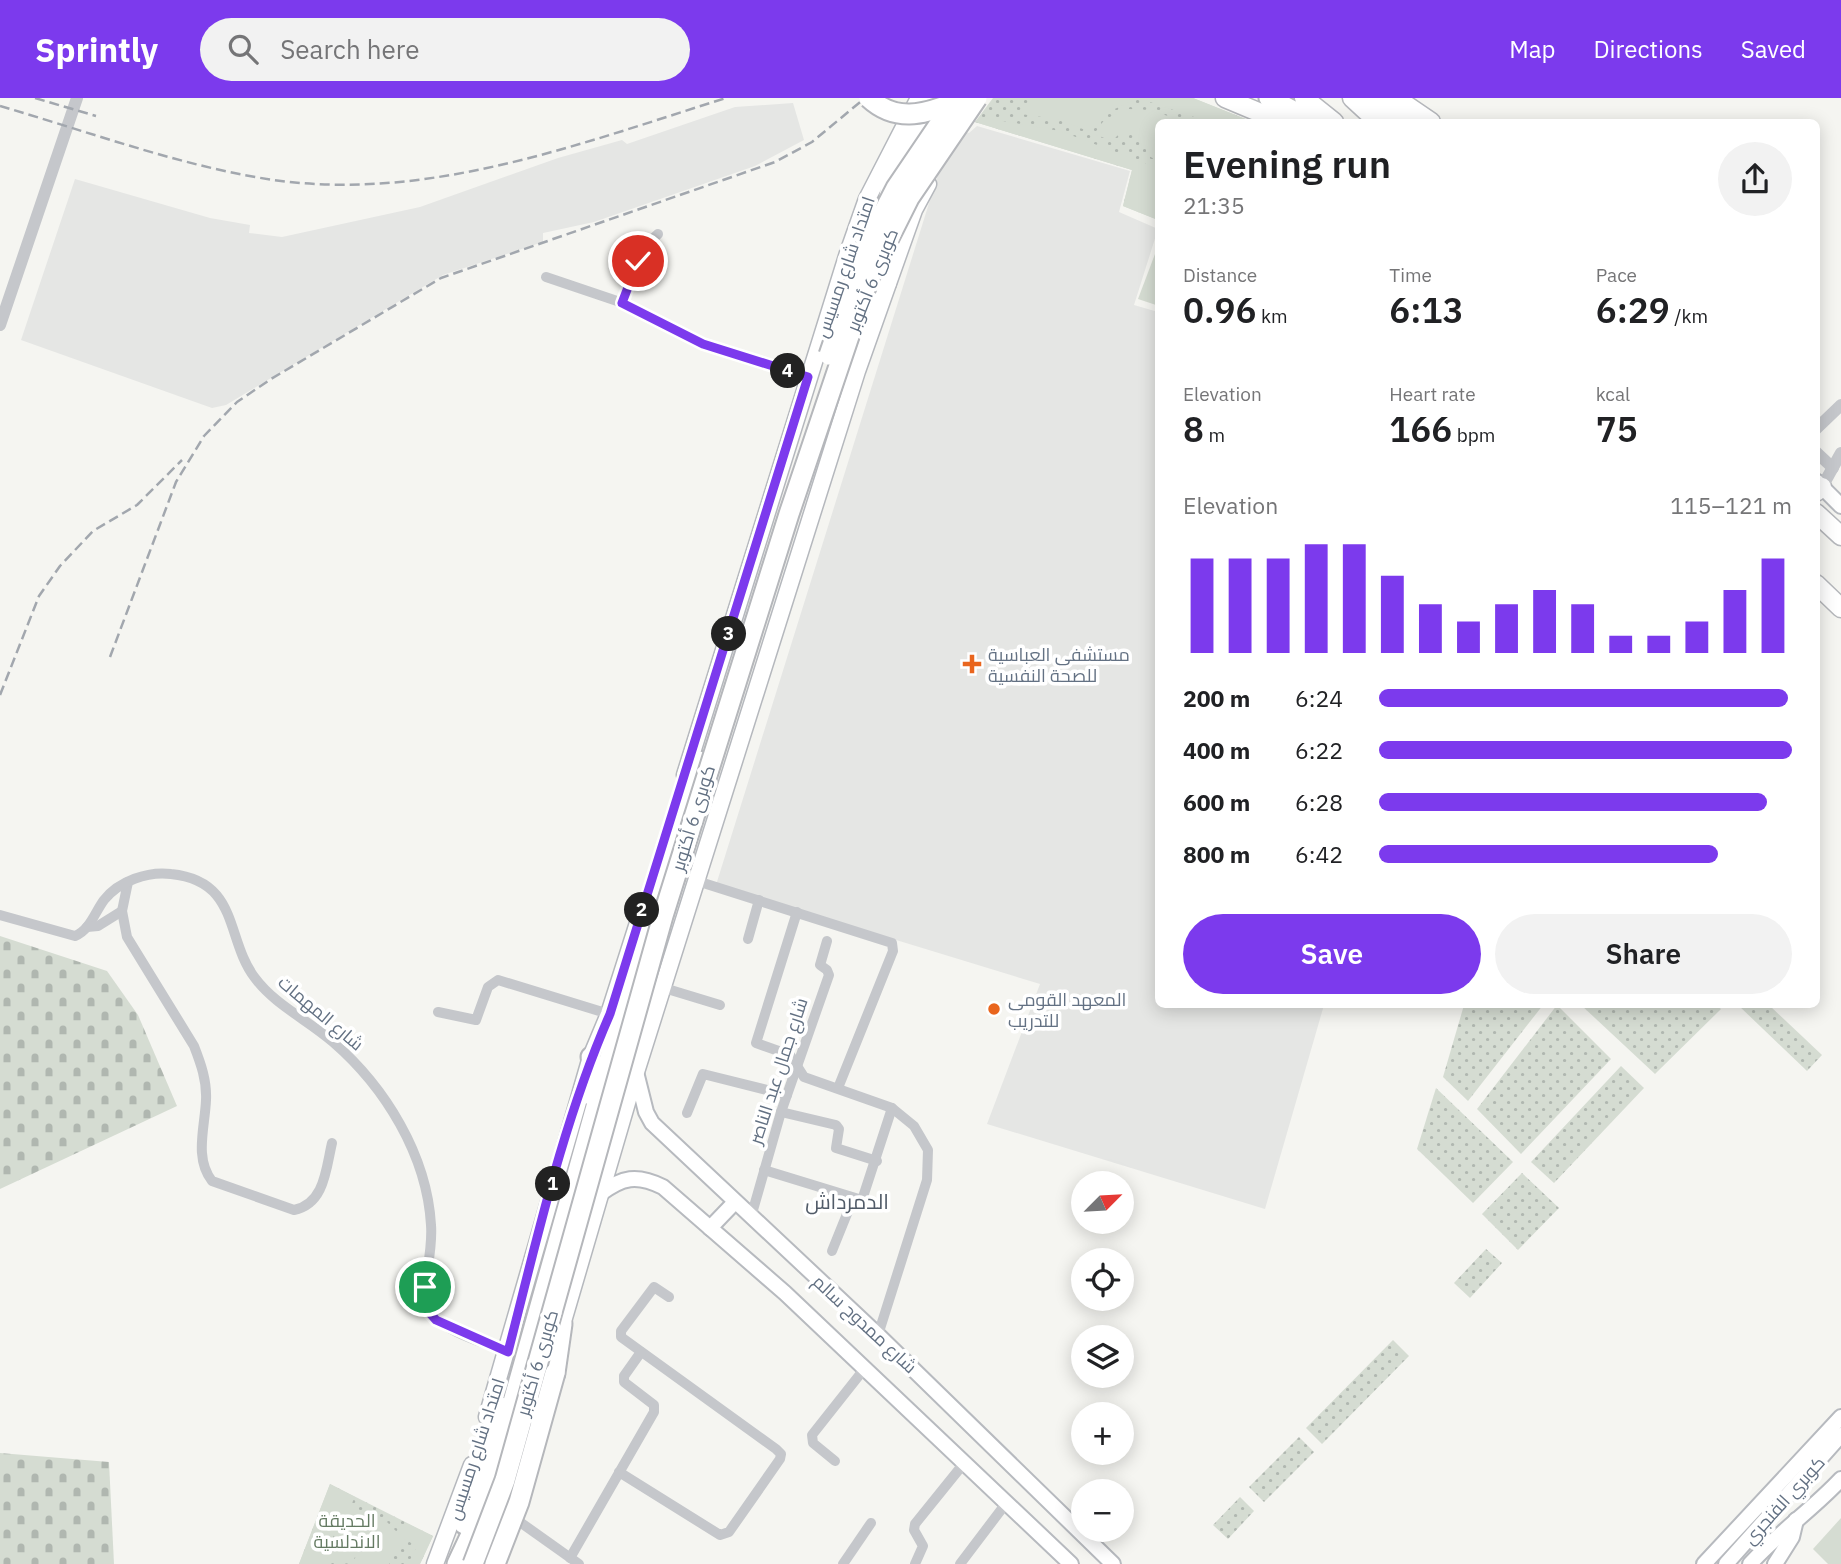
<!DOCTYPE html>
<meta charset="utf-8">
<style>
:root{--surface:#fff;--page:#f2f2f2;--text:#202124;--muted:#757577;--accent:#7c3aed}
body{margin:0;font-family:"IBM Plex Sans",Cairo,sans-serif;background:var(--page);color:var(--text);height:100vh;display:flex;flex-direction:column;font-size:26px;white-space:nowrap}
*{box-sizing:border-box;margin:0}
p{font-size:23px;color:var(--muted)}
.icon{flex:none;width:38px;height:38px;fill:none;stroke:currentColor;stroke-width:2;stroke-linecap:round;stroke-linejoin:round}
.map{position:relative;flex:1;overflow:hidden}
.details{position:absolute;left:1155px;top:21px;width:665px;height:889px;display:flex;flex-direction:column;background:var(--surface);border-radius:10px;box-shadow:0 4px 18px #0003}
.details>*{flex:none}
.needle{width:46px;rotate:66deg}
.tools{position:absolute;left:1071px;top:1073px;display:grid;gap:14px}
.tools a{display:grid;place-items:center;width:63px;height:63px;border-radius:50%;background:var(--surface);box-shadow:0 4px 18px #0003;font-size:35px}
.pin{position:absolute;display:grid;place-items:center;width:60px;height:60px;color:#fff;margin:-30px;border:4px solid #fff;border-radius:50%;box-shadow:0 2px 7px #0007}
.km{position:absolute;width:35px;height:35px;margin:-18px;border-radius:50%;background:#222;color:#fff;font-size:19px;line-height:35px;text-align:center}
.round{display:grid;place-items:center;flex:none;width:74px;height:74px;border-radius:37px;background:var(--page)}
.head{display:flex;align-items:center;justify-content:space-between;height:119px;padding:0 28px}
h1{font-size:38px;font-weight:600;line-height:52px}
.metrics{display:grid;grid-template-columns:repeat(3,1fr);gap:10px;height:119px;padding:7px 28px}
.metrics div{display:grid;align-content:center}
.metrics b{font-size:35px;font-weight:600}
.metrics small{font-size:19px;font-weight:400}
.metrics p{font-size:19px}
.chart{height:196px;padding:14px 28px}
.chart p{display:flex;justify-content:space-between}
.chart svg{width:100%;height:126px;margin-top:7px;stroke:var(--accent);stroke-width:6}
.cta{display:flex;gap:14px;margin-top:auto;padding:14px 28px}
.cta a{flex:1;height:80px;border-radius:42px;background:var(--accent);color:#fff;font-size:28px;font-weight:600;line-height:80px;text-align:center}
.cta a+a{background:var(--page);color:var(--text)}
ul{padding:0 28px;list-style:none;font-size:23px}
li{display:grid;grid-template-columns:112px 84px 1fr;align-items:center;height:52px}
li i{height:18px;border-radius:9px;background:var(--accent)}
header{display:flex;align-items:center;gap:42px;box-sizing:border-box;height:98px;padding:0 35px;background:var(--accent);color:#fff}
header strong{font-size:33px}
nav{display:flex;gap:38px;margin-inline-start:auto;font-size:24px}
.search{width:490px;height:63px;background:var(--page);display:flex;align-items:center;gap:18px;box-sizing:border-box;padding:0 24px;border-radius:38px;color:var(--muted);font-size:26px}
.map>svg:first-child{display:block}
.built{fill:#e5e6e4}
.grass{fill:url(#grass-dots)}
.cemetery{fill:url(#cemetery-stones)}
.garden{fill:#d5dcd2}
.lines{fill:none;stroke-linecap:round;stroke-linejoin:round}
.secondary-casing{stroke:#b7babf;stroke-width:18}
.primary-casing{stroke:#b5b8bd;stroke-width:19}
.trunk-casing{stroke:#b5b7bb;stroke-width:21}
.motorway-casing{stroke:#b5b7bb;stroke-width:23}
.minor{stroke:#c5c7cb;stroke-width:10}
.tertiary{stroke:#c5c7cb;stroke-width:12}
.secondary{stroke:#fff;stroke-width:14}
.primary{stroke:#fff;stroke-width:16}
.trunk{stroke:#fff;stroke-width:18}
.motorway{stroke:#fff;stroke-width:19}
.rail{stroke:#a2a7ae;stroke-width:2.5;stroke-dasharray:10 5;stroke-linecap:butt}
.motorway-bridge-casing{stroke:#b5b7bb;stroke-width:23;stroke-linecap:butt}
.motorway-bridge{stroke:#fff;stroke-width:19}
.route-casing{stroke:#fff;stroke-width:14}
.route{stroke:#7c3aed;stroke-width:9}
.poi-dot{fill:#e9651d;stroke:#fff;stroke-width:2.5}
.labels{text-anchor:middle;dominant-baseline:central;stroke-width:7;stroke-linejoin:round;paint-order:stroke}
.street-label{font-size:18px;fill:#637183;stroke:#fff}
.poi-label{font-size:18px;fill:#637183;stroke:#fff;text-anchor:start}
.park-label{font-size:18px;fill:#647a62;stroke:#fff}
.quarter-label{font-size:21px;fill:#515b68;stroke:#fff}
</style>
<header>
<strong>Sprintly</strong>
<div class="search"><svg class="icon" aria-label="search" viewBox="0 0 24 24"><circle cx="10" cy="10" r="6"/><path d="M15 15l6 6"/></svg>Search here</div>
<nav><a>Map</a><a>Directions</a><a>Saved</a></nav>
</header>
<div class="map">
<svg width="1841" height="1466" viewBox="0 0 1841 1466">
<defs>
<pattern id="grass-dots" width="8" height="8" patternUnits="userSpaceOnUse" patternTransform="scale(1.75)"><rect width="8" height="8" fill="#d5dcd2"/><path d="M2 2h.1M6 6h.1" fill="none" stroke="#b0b7b0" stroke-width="1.8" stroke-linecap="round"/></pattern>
<pattern id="cemetery-stones" width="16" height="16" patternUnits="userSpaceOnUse" patternTransform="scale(1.75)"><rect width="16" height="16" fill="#d5dcd2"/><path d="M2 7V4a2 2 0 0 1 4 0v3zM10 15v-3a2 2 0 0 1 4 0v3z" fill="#b0b7b0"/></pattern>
</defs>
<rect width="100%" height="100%" fill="#f5f5f1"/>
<g class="built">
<polygon points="793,5 804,42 755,68 594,124 543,135 543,144 443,177 226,307 212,310 21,242 75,81 210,120 250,127 249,135 282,139 420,109 558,60 622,42 627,46 735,9"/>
<polygon points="977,28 1130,73 1119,114 1158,131 1134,207 1158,214 1158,906 1324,907 1265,1111 987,1026 1040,886 716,787 940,70 965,34 969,35"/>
</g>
<g class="grass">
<polygon points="993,0 1193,0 1253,24 1158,24 1158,122 1123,108 1132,72 975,24"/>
<polygon points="1464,907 1543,907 1468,1003 1443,979"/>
<polygon points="1557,907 1611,961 1521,1056 1477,1011"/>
<polygon points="1716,907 1721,911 1655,976 1581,907"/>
<polygon points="1738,907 1769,907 1822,957 1807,973"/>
<polygon points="1621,968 1644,990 1554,1085 1531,1064"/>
<polygon points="1436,990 1513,1064 1473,1105 1417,1051"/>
<polygon points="1522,1075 1559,1110 1518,1152 1482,1116"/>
<polygon points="1486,1151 1502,1165 1470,1200 1454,1185"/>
<polygon points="1393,1242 1409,1258 1322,1346 1306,1330"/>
<polygon points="1299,1339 1314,1354 1264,1404 1249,1389"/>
<polygon points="330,1386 433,1438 420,1466 299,1466"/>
<polygon points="1240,1399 1254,1413 1228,1441 1213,1427"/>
</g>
<g class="cemetery">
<polygon points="0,838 107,873 138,917 177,1008 0,1091"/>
<polygon points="0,1355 109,1364 114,1466 0,1466"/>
</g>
<g class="garden">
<polygon points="1035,0 1126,0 1132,3 1104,16 1088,33 1056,21 1021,16"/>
<polygon points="1138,0 1193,0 1253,24 1209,24"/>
<polygon points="1129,11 1149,12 1187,24 1158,24 1158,63 1147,57 1145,47 1134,36 1119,36 1112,43 1094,36 1105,21"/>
<polygon points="980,19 1060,33 1158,70 1158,122 1123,108 1132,72 975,24"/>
<polygon points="1158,148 1156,207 1138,201"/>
<polygon points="330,1386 355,1399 349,1411 366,1413 363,1421 366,1433 352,1466 330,1463 339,1442 341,1443 345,1426 353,1426 354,1423 337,1416 336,1420 342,1425 333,1439 336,1441 326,1464 330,1466 299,1466"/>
<polygon points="1841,1420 1841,1466 1828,1466 1813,1451"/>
<polygon points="387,1424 399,1436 408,1426 433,1438 420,1466 408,1466 417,1448 402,1440 389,1466 357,1466 372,1435"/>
</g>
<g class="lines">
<defs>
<g id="secondary">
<polyline points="1816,383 1841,408"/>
<polyline points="636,974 646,1014 652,1025 878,1237 1113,1466"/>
<path d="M600 1096C622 1079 637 1076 663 1089L785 1195 1071 1466"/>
<polyline points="710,1130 735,1104"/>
<polyline points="1704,1466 1841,1319"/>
<polyline points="1726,1466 1841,1337"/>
<path d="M1750 1466C1778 1435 1812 1412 1841 1381"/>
<polyline points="1775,1466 1792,1439 1796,1422"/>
</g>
<g id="primary">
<polyline points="685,677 848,155 867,101 919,0"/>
<polyline points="559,1237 636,974 857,273 914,112 928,86"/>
<polyline points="487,1319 591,959 609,916 638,825"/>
<polyline points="501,1425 519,1369"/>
<polyline points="435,1466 472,1367"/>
</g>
<g id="trunk">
<polyline points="1225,0 1282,24"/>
<polyline points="1304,0 1334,24"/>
<polyline points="1352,0 1378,24"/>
<polyline points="1396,0 1431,24"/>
<polyline points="888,101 892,78 936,0"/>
<polyline points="886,143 887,185"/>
<polyline points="1816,394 1822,389"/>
<polyline points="1816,415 1841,438"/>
<polyline points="1816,486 1841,510"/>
</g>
<g id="motorway">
<polyline points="1269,0 1314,24"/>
<polyline points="1371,0 1408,24"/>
<polyline points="588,996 594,974 591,959"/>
<polyline points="555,1275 562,1226"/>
<polyline points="464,1426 499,1308"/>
<polyline points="457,1466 474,1430 491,1382 651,813 699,663"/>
</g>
</defs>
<use href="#secondary" class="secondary-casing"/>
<use href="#primary" class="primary-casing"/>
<use href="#trunk" class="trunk-casing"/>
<use href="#motorway" class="motorway-casing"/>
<g class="minor">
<polyline points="658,136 642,151 623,205 703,246 808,279"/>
<polyline points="546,179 623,205"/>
<polyline points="697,783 892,845 893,853 838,990"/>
<path d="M128 784 122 813 127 839 194 948C201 966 207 983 206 1002 205 1029 194 1060 212 1083L294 1112C325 1106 326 1070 332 1045"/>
<polyline points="797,814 756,945 790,957 804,979 892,1010 914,1028 928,1052 927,1082 878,1237"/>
<path d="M0 817 75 838C90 832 95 814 104 802 119 783 148 773 171 776 240 783 225 841 255 880 275 907 308 922 333 944 385 989 427 1057 431 1127 433 1152 425 1177 424 1201 435 1234 479 1242 508 1254"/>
<polyline points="87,829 98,828 122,813"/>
<polyline points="748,841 759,802"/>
<polyline points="664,890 720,907"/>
<polyline points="438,914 476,922 488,889 498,882 609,916"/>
<polyline points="781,1014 836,1027 839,1031 836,1050 877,1063"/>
<polyline points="687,1015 703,976 787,997"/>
<polyline points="764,1072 862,1102 892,1010"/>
<polyline points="751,1119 781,1014 829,877 827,872 820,867 827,843"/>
<polyline points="832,1153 853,1101"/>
<polyline points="835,1363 813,1345 812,1337 865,1270"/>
<polyline points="619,1374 720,1437 729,1434 780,1361 781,1356 776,1351 621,1239 621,1233 654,1189 669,1199"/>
<polyline points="510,1417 579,1466"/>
<polyline points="570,1460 654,1314 654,1307 624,1284 624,1278 641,1254"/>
<polyline points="843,1466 871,1425"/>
<polyline points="915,1466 923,1448 914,1432 915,1426 965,1364"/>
<polyline points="960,1466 1007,1404"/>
</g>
<g class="tertiary">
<polyline points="0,227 77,0"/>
<polyline points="1816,331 1841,307"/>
<polyline points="1816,354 1833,370"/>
<polyline points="1822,389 1841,355"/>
</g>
<use href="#secondary" class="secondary"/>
<use href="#primary" class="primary"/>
<use href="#trunk" class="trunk"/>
<use href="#motorway" class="motorway"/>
<g class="rail">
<polyline points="35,0 96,18"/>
<path d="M0 8C90 34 189 71 281 83 434 102 582 45 726 0"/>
<polyline points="110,559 176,384 204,338 237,304 271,281 441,180 775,64 812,44 865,0"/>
<polyline points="0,597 39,498 60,468 93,433 137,407 182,362"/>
</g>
<defs>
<g id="motorway-bridge">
<path d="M869 0C895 24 923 17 953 5"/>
<polyline points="829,257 867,146 896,90 957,0"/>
<polyline points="473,1466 505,1382 663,818 789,416 868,182 909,100 977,0"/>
<polyline points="495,1466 519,1404 555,1275"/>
</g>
</defs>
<use href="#motorway-bridge" class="motorway-bridge-casing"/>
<use href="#motorway-bridge" class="motorway-bridge"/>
</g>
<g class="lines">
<defs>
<path id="route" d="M425 1189 428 1213 436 1222 508 1254C537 1141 563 1023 610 916L808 279 703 246 622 205 638 163"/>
</defs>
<use href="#route" class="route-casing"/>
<use href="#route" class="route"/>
</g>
<g class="poi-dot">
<path d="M968.5 555.5h7v7h7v7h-7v7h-7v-7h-7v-7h7z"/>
<circle cx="994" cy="911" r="7"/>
</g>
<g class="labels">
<g class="street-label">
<text transform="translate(845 169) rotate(-71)">امتداد شارع رمسيس</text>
<text transform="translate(872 182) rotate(-68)">كوبرى 6 أكتوبر</text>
<text transform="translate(693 720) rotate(-73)">كوبرى 6 أكتوبر</text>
<text transform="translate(321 915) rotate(40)">شارع المهمات</text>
<text transform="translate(778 973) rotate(-72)">شارع جمال عبد الناصر</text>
<text transform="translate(865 1226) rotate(43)">شارع ممدوح سالم</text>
<text transform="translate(537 1265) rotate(-74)">كوبرى 6 أكتوبر</text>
<text transform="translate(476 1351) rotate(-72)">امتداد شارع رمسيس</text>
<text transform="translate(1784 1402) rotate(-48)">كوبري الفنجري</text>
</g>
<g class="poi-label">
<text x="988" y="556">مستشفى العباسية<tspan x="988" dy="21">للصحة النفسية</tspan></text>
<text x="1008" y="901">المعهد القومى<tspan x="1008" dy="21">للتدريب</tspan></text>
</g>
<g class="park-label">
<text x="347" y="1422">الحديقة<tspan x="347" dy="21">الاندلسية</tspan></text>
</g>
<g class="quarter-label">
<text x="847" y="1103">الدمرداش</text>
</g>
</g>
</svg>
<div class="tools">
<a><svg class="needle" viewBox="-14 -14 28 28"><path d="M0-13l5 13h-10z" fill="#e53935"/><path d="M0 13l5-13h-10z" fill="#757577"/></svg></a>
<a><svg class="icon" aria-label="locate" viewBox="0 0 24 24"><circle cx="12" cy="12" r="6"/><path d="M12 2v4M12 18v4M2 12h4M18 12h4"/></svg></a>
<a><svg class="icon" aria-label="layers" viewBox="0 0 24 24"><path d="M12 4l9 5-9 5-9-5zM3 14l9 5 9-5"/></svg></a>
<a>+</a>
<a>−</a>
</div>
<div class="pin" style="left:425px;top:1189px;background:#1e9e55"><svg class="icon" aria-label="arrive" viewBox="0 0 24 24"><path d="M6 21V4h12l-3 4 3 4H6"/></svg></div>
<div class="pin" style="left:638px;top:163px;background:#d93025"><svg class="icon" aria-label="check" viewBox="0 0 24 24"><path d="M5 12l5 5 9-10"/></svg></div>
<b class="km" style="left:553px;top:1086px">1</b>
<b class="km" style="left:642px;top:812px">2</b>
<b class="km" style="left:729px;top:536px">3</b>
<b class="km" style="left:788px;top:273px">4</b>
<section class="details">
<div class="head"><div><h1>Evening run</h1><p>21:35</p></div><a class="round"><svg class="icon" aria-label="share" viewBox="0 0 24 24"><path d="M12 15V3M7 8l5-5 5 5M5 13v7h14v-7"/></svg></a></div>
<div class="metrics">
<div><p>Distance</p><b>0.96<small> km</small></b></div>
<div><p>Time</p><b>6:13</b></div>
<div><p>Pace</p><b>6:29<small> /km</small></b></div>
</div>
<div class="metrics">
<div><p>Elevation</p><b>8<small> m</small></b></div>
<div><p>Heart rate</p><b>166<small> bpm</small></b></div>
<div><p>kcal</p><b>75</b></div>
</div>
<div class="chart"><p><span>Elevation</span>115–121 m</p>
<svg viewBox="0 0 160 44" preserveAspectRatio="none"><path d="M5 44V11M15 44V11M25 44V11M35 44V6M45 44V6M55 44V17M65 44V27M75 44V33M85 44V27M95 44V22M105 44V27M115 44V38M125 44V38M135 44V33M145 44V22M155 44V11"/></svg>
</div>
<ul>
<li><b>200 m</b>6:24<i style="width:99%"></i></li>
<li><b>400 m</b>6:22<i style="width:100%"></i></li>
<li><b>600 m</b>6:28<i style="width:94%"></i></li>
<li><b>800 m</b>6:42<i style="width:82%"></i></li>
</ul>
<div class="cta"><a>Save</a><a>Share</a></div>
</section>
</div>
